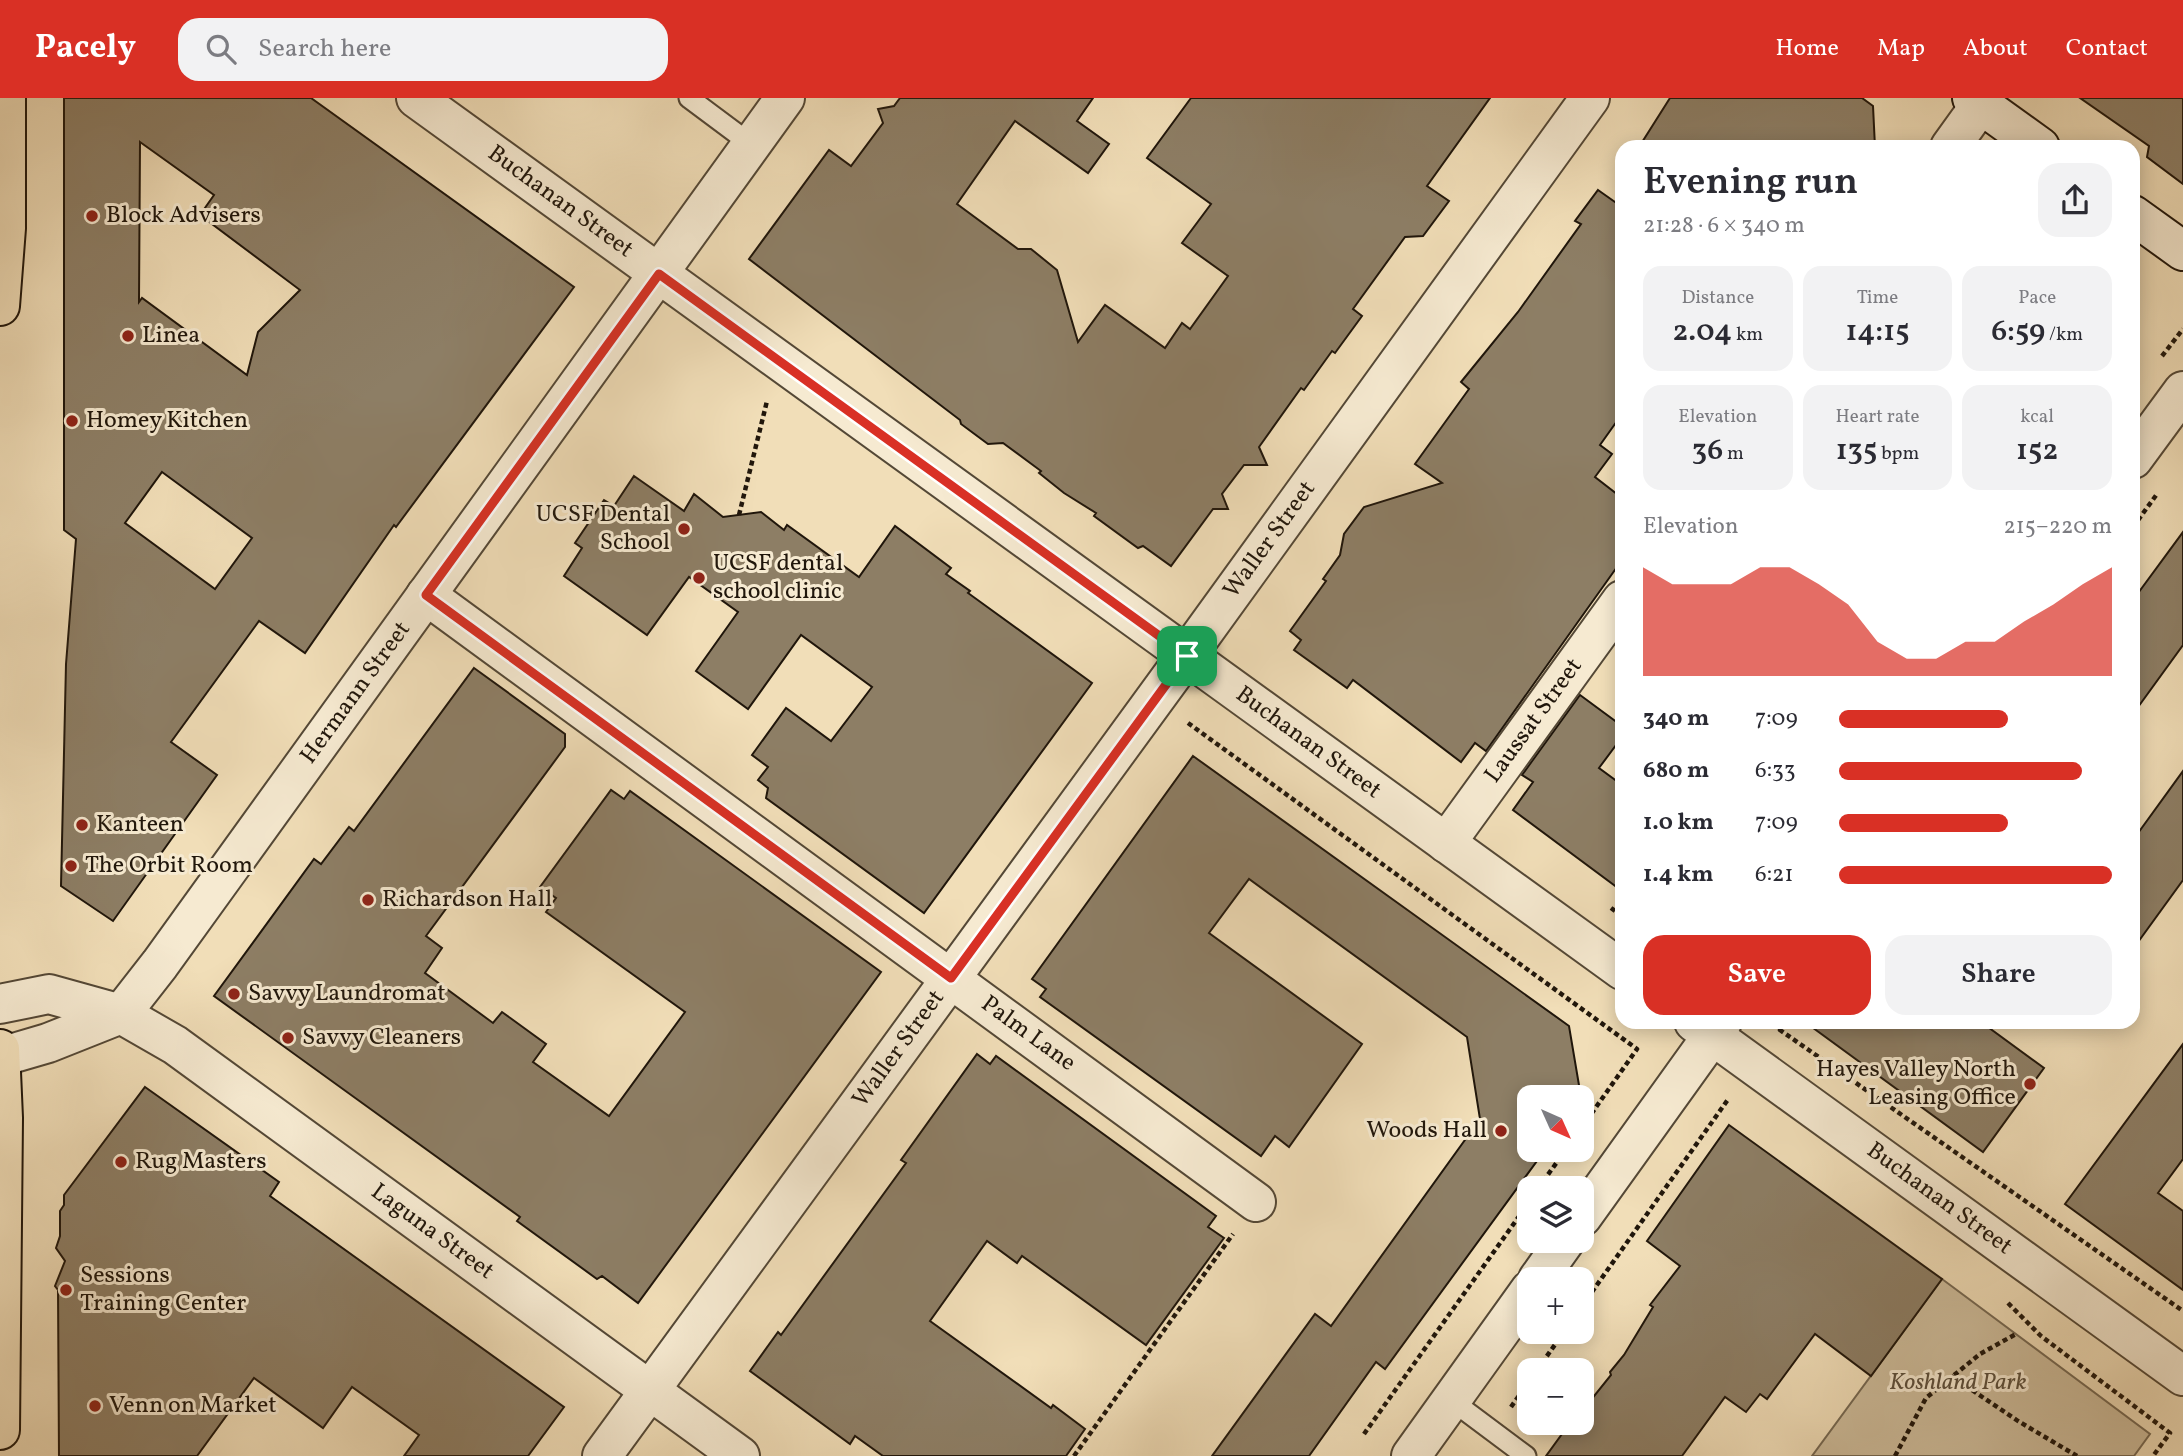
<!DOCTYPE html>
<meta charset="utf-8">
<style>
:root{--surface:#fff;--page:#f2f2f3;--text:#2b2b33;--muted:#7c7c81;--accent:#d93025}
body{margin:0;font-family:Vollkorn,serif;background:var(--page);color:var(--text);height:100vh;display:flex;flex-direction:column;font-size:26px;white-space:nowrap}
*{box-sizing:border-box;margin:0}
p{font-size:23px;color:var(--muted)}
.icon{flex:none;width:38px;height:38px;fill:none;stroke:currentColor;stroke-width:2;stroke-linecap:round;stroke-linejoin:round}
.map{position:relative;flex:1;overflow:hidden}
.side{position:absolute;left:1615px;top:42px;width:525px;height:889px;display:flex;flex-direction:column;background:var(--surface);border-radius:21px;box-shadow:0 4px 18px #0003}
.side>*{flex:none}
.needle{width:46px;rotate:135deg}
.buttons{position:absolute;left:1517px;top:987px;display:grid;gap:14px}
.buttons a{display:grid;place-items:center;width:77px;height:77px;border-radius:14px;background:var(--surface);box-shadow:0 4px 18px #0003;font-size:35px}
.pin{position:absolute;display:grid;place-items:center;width:60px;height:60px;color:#fff;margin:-30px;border-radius:14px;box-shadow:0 4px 10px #0006}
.round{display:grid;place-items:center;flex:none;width:74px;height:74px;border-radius:21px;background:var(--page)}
.headline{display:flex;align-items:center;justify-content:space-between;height:119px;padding:0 28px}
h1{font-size:38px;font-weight:600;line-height:52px}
.stats{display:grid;grid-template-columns:repeat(3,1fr);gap:10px;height:119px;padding:7px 28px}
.stats div{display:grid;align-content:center;border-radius:18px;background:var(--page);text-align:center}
.stats b{font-size:30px;font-weight:600}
.stats small{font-size:19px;font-weight:400}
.stats p{font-size:19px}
.chart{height:196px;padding:14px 28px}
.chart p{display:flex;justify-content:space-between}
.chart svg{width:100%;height:126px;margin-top:7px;fill:var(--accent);opacity:.7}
.action{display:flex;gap:14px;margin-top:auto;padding:14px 28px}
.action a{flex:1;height:80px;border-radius:21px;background:var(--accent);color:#fff;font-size:28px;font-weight:600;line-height:80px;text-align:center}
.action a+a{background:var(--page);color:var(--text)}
ul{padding:0 28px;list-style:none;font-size:23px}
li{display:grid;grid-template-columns:112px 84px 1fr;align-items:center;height:52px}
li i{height:18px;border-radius:9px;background:var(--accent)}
header{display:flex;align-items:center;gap:42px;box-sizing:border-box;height:98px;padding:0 35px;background:var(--accent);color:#fff}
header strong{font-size:33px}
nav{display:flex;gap:38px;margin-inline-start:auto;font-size:24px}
.search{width:490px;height:63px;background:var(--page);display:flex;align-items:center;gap:18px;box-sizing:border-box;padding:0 24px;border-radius:21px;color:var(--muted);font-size:26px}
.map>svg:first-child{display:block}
.green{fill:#cdbc9b;stroke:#766953;stroke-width:2}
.building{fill:#8d7e65;stroke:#20160b;stroke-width:2;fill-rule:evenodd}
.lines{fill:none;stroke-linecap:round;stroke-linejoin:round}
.lane-casing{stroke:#544836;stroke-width:23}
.street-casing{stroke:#544836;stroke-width:42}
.secondary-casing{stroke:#20160b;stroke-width:42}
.primary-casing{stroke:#20160b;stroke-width:42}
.path{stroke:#20160b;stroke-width:4.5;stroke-dasharray:5 3.5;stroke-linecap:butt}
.lane{stroke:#f6ead1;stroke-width:19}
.street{stroke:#f6ead1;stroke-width:38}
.secondary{stroke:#f6ead1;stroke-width:38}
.primary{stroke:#f1deb8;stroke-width:38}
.route-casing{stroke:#fff;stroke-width:14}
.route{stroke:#d93025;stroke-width:9}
.poi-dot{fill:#8f2418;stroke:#f6ead1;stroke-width:2.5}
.labels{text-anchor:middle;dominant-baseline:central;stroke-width:6;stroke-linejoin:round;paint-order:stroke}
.street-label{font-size:24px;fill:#20160b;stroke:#f6ead1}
.poi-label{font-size:24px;fill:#20160b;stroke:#f6ead1;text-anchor:start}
.park-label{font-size:24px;font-style:italic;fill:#5d503d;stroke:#f6ead1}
</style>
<header>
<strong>Pacely</strong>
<div class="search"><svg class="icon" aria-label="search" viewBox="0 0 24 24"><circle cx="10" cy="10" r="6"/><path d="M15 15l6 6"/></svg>Search here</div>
<nav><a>Home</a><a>Map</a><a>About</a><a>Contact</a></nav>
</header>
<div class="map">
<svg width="2183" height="1358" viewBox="0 0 2183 1358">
<rect width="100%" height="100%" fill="#f1deb8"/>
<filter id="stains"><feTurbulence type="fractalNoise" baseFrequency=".00286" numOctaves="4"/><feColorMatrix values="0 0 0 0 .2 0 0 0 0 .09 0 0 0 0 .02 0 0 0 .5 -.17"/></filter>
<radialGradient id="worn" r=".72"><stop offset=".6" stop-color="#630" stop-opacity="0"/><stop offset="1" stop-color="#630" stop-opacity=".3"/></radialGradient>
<polygon class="green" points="1942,1181 2150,1336 2134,1358 1812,1358"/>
<g class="building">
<path d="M64 0H311L574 189 396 429 394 427 305 555 259 523 171 644 217 677 113 823 61 788 66 566 76 441 64 432ZM140 44 214 97 200 117 300 192 258 234 247 277 142 200 139 204ZM162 374 252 440 215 491 125 425Z"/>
<polygon points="900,0 1093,0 1077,23 1109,46 1088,75 1015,23 957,106 1018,151 1031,151 1057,172 1078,244 1105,207 1165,250 1182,225 1190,231 1228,178 1182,145 1211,106 1147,60 1191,0 1490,0 1427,88 1449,103 1423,138 1405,139 1353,211 1362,218 1335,255 1332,253 1304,292 1301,290 1259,349 1267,367 1244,367 1222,396 1228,411 1213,411 1171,468 1143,448 1138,450 1094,418 1096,415 1064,395 1039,375 1041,373 1003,345 988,346 961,326 960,322 749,161 829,52 851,68 883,25 878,11 894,8"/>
<polygon points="1670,0 1862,0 1873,8 1875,49 1639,49"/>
<polygon points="2080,0 2183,0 2183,86 2147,59 2149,48"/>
<polygon points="1598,92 1622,109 1622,316 1600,347 1612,356 1595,379 1622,400 1622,462 1486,653 1475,645 1461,664 1353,582 1347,590 1294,552 1301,542 1290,533 1326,483 1323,481 1340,457 1344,436 1364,409 1442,385 1415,366 1469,291 1461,284 1518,214 1581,126 1575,123"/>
<polygon points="634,378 684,413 694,396 723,419 761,414 784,432 787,427 859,479 895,428 951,470 946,476 970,493 968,495 1092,585 924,815 766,700 768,690 758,682 768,669 752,657 786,610 831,643 872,589 801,537 748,611 696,573 738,514 689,479 647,537 564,478 582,450 575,445 604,402 614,408"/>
<polygon points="2183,434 2183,547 2133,616 2133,502"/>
<polygon points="474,570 565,636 565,649 426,838 442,850 425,875 493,925 502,914 546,946 533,964 609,1018 685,914 546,814 556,800 540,789 611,692 624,701 630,693 881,874 638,1205 602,1178 597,1181 517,1123 520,1119 214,898 314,761 321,766 349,729 354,733"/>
<polygon points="1580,597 1622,628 1622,639 1599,670 1622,687 1622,793 1513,712 1533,684 1522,677"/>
<polygon points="1193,658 1569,928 1581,999 1530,999 1530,1052 1545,1052 1385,1271 1376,1264 1309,1358 1212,1358 1315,1216 1331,1228 1480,1021 1467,939 1249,781 1209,835 1362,946 1289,1049 1275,1038 1261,1058 1040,899 1046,891 1032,881"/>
<polygon points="2183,673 2183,782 2133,851 2133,742"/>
<polygon points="1805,924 1981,924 2044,970 1983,1054"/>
<polygon points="2183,946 2183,1061 2158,1095 2183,1113 2183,1192 2065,1106"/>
<polygon points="977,956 990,966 996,958 1216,1118 1208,1129 1224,1140 1146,1247 1022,1158 1017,1165 987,1143 930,1223 1051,1310 1053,1307 1085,1331 1066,1358 883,1358 855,1338 850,1346 750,1273 778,1234 781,1237 906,1065 901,1062"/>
<polygon points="145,989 279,1084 270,1098 564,1309 528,1358 404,1358 419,1337 352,1289 323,1330 254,1280 197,1358 59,1358 58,1192 55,1188 65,1163 56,1150 60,1138 60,1113 64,1107 64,1097"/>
<polygon points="1729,1027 1942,1181 1871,1278 1815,1236 1767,1301 1760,1296 1746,1314 1725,1299 1682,1358 1546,1358 1570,1325 1582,1325 1582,1313 1611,1277 1610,1274 1624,1257 1653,1209 1650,1207 1680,1168 1647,1143"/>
</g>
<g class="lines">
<defs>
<g id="lane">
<polyline points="689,0 752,47"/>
<polyline points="1451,1302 1526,1358"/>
</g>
<g id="street">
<polyline points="416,0 1622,872"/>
<polyline points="1950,49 1981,6"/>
<polyline points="2133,361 2183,293"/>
<polyline points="426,497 1256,1104"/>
<polyline points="1446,745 1622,502"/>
<polyline points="0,906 49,896 121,916 175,947 740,1358"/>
<polyline points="1694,924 2183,1278"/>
<polyline points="0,959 48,945 121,916 160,866 785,0"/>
<polyline points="1582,1119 1722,924"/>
<polyline points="1538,1181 1565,1143"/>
<polyline points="602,1358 1187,557 1590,0"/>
<polyline points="1411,1358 1530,1192"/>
</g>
<g id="secondary">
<polyline points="1972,0 2040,49"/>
<polyline points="2133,117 2183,153"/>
</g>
<g id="primary">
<polyline points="0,208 6,130 6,0"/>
<polyline points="0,951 3,1020 0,1332"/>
</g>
</defs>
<use href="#lane" class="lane-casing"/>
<use href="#street" class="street-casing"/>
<use href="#secondary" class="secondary-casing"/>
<use href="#primary" class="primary-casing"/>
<g class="path">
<polyline points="2162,258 2183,231"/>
<polyline points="739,417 767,303"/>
<polyline points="2133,429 2157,396"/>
<polyline points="1188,625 1637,951 1582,1029"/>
<polyline points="1611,810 1622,818"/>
<polyline points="1785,924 1780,932 2183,1213"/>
<polyline points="1538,1090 1566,1052"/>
<polyline points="2008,1205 2041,1238 2170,1335 2153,1358"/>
<polyline points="1582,1208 1729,1000"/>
<polyline points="1537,1272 1564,1234"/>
<polyline points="1951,1278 2018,1323 2077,1358"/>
<polyline points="1511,1309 1530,1282"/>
<polyline points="1364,1336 1530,1103"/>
<polyline points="1074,1358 1233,1136"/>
<polyline points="1895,1358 1926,1300 1980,1256 2016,1236"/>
</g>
<use href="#lane" class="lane"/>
<use href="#street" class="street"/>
<use href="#secondary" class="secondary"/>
<use href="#primary" class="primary"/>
</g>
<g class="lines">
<defs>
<polygon id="route" points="659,176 1187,558 951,880 426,497"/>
</defs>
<use href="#route" class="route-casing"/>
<use href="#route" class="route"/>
</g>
<g class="poi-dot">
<circle cx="92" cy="118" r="7"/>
<circle cx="128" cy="238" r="7"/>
<circle cx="72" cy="323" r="7"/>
<circle cx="684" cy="431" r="7"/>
<circle cx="699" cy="480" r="7"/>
<circle cx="82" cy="727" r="7"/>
<circle cx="71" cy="768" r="7"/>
<circle cx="368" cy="802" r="7"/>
<circle cx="234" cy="896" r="7"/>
<circle cx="288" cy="940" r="7"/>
<circle cx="2030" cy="986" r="7"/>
<circle cx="1501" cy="1033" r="7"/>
<circle cx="121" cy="1064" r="7"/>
<circle cx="66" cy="1192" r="7"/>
<circle cx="95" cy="1308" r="7"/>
</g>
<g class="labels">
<g class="street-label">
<text transform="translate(560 104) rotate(36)">Buchanan Street</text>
<text transform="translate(1270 442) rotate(-54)">Waller Street</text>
<text transform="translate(356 595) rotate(-54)">Hermann Street</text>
<text transform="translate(1534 623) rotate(-54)">Laussat Street</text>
<text transform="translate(1308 645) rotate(36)">Buchanan Street</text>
<text transform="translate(1028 936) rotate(36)">Palm Lane</text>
<text transform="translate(899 951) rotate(-54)">Waller Street</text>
<text transform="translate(1939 1101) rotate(36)">Buchanan Street</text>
<text transform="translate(432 1134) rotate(36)">Laguna Street</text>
</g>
<g class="poi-label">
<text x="106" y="118">Block Advisers</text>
<text x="142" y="238">Linea</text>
<text x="86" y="323">Homey Kitchen</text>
<text x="670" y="417" text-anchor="end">UCSF Dental<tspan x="670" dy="28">School</tspan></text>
<text x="713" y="466">UCSF dental<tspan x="713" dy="28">school clinic</tspan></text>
<text x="96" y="727">Kanteen</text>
<text x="85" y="768">The Orbit Room</text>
<text x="382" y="802">Richardson Hall</text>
<text x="248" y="896">Savvy Laundromat</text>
<text x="302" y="940">Savvy Cleaners</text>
<text x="2016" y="972" text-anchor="end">Hayes Valley North<tspan x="2016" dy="28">Leasing Office</tspan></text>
<text x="1487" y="1033" text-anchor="end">Woods Hall</text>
<text x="135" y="1064">Rug Masters</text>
<text x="80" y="1178">Sessions<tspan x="80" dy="28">Training Center</tspan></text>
<text x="109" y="1308">Venn on Market</text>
</g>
<g class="park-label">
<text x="1958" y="1285">Koshland Park</text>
</g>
</g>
<rect width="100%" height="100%" filter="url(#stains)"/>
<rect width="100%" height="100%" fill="url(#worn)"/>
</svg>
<div class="buttons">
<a><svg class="needle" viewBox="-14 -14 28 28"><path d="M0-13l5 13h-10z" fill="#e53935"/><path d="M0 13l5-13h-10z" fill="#7c7c81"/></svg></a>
<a><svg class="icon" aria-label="layers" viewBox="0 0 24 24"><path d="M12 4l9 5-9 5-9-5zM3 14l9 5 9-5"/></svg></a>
<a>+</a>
<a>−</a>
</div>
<div class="pin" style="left:1187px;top:558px;background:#1e9e55"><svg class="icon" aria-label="arrive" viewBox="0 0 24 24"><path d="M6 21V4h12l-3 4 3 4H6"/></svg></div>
<section class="side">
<div class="headline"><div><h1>Evening run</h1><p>21:28 · 6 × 340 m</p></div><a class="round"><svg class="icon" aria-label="share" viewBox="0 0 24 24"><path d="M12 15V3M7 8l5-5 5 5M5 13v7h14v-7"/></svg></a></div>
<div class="stats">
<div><p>Distance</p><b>2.04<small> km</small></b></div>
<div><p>Time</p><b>14:15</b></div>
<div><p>Pace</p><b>6:59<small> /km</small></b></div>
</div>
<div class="stats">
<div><p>Elevation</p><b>36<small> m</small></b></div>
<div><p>Heart rate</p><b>135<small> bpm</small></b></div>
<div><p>kcal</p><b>152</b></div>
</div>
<div class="chart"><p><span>Elevation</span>215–220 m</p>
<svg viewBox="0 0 160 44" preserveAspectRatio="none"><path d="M0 44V6L10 12L20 12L30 12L40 6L50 6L60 12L70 19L80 32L90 38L100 38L110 32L120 32L130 25L140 19L150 12L160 6V44z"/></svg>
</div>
<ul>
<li><b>340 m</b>7:09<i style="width:62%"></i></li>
<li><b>680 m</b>6:33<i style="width:89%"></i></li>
<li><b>1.0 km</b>7:09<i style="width:62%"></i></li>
<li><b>1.4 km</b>6:21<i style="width:100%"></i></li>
</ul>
<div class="action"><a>Save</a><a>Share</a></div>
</section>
</div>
